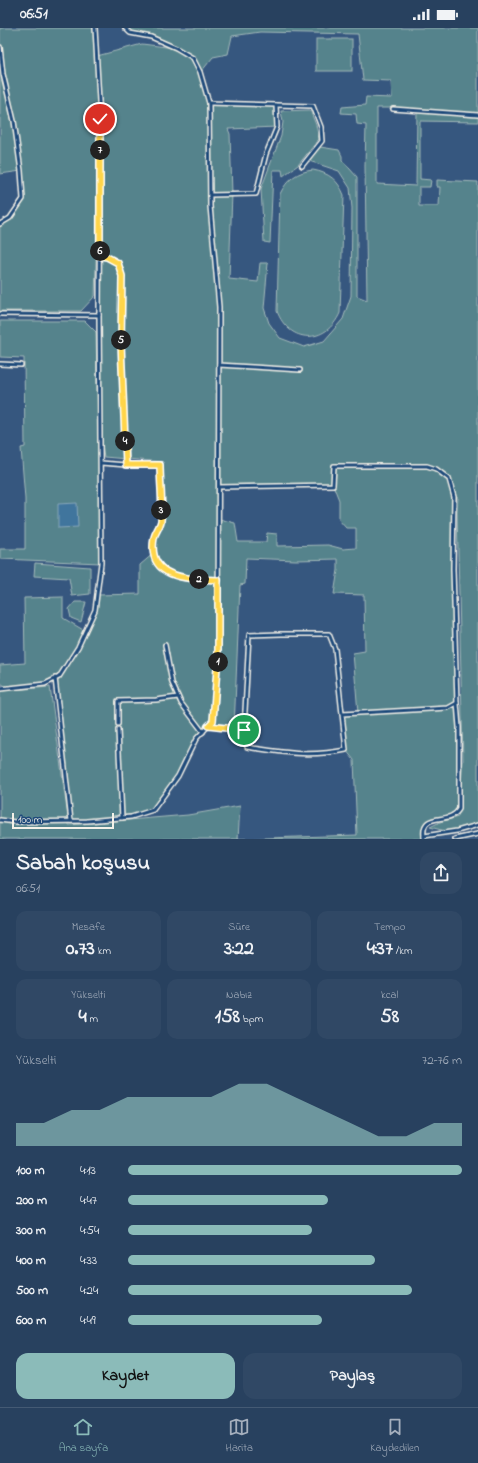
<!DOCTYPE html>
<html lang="tr">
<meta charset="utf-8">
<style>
:root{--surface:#28415f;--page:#304865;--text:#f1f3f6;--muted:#a5afbd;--line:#445a74;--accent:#8bbbb9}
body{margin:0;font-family:"Indie Flower",sans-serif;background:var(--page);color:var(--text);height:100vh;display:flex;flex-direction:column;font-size:15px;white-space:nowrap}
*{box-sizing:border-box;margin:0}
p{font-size:13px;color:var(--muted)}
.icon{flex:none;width:22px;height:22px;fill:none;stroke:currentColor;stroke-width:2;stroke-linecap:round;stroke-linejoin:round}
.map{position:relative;height:811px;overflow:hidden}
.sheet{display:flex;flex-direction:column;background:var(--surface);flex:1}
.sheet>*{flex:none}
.scale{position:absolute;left:12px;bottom:10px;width:102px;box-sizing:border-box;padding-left:4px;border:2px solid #f4f1e8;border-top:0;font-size:11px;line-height:14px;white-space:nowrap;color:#f4f1e8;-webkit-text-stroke:3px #1f4a7a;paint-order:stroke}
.pin{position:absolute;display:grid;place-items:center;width:34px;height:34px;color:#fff;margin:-17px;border:2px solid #fff;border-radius:50%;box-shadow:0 1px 4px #0007}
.km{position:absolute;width:20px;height:20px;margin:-10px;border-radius:50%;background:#222;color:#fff;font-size:11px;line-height:20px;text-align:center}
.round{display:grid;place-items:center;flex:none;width:42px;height:42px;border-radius:12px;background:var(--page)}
.overview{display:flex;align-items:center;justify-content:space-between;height:68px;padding:0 16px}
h1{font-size:22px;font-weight:700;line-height:30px}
.figures{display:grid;grid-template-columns:repeat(3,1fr);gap:6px;height:68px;padding:4px 16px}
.figures div{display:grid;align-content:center;border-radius:10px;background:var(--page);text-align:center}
.figures b{font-size:20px;font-weight:700}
.figures small{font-size:11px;font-weight:400}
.figures p{font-size:11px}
.chart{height:112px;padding:8px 16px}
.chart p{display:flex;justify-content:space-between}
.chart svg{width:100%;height:72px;margin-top:4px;fill:var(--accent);opacity:.7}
.button{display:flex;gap:8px;margin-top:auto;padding:8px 16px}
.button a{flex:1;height:46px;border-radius:12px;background:var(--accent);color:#111;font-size:16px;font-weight:700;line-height:46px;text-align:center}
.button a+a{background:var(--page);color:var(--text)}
ul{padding:0 16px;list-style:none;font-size:13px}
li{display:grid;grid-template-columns:64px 48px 1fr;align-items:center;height:30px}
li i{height:10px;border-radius:5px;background:var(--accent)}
.status{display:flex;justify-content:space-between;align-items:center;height:28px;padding:0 20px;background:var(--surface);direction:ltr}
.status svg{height:11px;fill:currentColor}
.dock{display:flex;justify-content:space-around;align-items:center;height:56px;border-top:1px solid var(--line);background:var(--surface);font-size:11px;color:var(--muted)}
.dock a{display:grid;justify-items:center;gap:2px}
.dock .current{color:var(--accent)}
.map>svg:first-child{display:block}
.green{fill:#55838c;stroke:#a4baba;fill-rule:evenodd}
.water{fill:#40759d;stroke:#88a7bb}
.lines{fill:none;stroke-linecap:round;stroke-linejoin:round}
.lane-casing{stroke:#f4f1e8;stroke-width:6}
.lane{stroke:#1f4a7a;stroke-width:3}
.route-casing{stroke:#fff;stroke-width:8}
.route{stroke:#ffd54a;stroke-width:5}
</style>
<div class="status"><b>06:51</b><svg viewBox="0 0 49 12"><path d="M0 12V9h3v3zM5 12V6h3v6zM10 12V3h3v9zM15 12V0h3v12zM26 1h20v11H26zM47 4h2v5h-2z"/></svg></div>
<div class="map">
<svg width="478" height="811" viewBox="0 0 478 811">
<rect width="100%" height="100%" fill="#36577f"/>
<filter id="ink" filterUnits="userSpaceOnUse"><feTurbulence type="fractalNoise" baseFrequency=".025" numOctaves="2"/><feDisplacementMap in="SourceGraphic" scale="8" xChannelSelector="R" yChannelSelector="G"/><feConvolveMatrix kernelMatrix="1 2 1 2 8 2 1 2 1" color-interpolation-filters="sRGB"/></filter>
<g filter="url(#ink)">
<g class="green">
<path d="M0 0H95L97 28 142 16 174 20 151 9 130 5 125 0H478V94L420 93V151L431 152 430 159H419V178H439L440 159H437V152L478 154 477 178 478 179V795L449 804 430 799 440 794 458 789 459 781 457 785 424 796 423 800 424 811H0V663L50 659 69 797 188 787 240 778 238 811 357 807 354 732 346 722 342 686 358 685 353 625 365 623 364 567 334 566 338 542V531L296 532 246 530 245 556 240 557 234 701 208 698 196 711 178 748 153 782 131 789 71 793 55 651 45 656 7 660 0 654V637L25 635 24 570 63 569V590L85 603 95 582 97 567 140 566V537L154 525V509L161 494 162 434 104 429 101 410 100 107 95 268 81 283H0V196L10 190 23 171 21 143 0 146ZM260 4 358 6 363 52 391 53 392 70 366 69 365 77 342 79 341 85 356 86 357 96 366 97 365 138 367 272 357 268V149L342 132V128L339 122 320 119 309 133 339 143 350 160 352 180 351 268 343 291 324 313 304 319 280 310 269 295 264 280 268 235H260L258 254 229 251 232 165 230 106 228 101 277 99 276 77 209 75 201 44 213 29 228 26 232 8ZM377 80H393L417 83 416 158 377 156ZM333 457 339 472V492L346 500H356V520L343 521 328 517 277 518V506L267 505 266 514H238L235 495 219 491V459ZM454 469 458 470 457 483 463 732 459 780V699L453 541Z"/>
<rect x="316" y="11" width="36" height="32"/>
<polygon points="310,82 316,97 319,111 298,137 283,148 282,142 273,142 270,215 264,214 261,161 281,108 283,94 281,83"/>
<path d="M313 142C329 145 338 152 344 167L340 285C326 317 289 316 277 283L280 166C287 151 297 144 313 142Z"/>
<polygon points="0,293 85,293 96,304 101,535 0,531 0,521 25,521 25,471 21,420 25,419 24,330 0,329"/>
<polygon points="35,535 90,539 90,566 72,568 69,550 34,548"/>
<polygon points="75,574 86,574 81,594 71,590 69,581"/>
</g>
<polygon class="water" points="77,475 78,499 58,500 58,476"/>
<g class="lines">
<defs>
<g id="lane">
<polyline points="0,19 3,46 14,93 21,143 23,171 10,190 0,196"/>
<polyline points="209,75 313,78 321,99 322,113 302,138"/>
<polyline points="393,81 478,87"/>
<polyline points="210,167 256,166 266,126 277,99 276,77"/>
<polyline points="100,228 107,229 118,235 122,248 121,315 126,437 101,435"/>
<polyline points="0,286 99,287"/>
<polyline points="0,336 21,337"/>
<polyline points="219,337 300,342"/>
<path d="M126 437H160C160 455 163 475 161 493 160 499 155 504 154 510 147 552 189 551 219 552"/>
<polyline points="165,617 172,655 181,675 203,704"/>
<polyline points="55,650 71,793"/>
<polyline points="0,661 45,656 59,649 78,619 95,582 101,535 99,287 100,91 95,0"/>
<polyline points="118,696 118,673 156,672 178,669"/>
<path d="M208 698 244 702 247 719C283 725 310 729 346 722L342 686 448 680 457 675 453 541 454 469 449 451 436 441 427 438H334L333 457 219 459"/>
<polyline points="118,702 122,790"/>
<polyline points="244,702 249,607 281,606 329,606 335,621 342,686"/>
<polyline points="0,792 15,794 87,793 131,789 153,782 178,748 196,711 213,693 218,627 219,279 210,178 209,75 200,44 193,30 176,20 151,9 130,5 125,0"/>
<path d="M424 808C421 782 450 798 459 781V699L457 675"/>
<polyline points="424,811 424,808 457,803 478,797"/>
<polyline points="455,811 478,806"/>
</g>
</defs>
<use href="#lane" class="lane-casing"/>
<use href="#lane" class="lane"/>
</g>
</g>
<g class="lines" filter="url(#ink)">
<defs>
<path id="route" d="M100 91V228L107 229 118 235 122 248 121 315 126 437H160C160 455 163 475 161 493 160 499 155 504 154 510 146 552 190 551 218 552V627L213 693 208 698 244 702"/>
</defs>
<use href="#route" class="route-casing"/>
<use href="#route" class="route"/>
</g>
</svg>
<div class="scale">100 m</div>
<div class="pin" style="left:244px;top:702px;background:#1e9e55"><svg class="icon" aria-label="arrive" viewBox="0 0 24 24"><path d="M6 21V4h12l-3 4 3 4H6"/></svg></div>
<div class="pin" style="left:100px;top:91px;background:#d93025"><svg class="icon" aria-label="check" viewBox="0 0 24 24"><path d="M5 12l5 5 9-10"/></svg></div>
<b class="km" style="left:218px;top:634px">1</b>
<b class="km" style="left:199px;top:551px">2</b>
<b class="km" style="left:161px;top:482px">3</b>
<b class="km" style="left:125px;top:413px">4</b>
<b class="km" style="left:121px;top:312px">5</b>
<b class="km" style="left:100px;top:223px">6</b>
<b class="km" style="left:100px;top:122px">7</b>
</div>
<section class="sheet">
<div class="overview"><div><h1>Sabah koşusu</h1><p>06:51</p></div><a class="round"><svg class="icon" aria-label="share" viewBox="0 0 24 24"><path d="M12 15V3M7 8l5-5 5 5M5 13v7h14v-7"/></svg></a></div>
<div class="figures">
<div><p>Mesafe</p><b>0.73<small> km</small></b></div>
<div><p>Süre</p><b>3:22</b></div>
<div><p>Tempo</p><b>4:37<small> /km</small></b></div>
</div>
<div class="figures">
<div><p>Yükselti</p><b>4<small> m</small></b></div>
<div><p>Nabız</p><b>158<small> bpm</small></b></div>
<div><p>kcal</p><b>58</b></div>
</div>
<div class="chart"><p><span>Yükselti</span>72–76 m</p>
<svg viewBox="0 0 160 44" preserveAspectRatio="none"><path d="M0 44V30L10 30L20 22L30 22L40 14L50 14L60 14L70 14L80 6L90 6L100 14L110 22L120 30L130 38L140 38L150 30L160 30V44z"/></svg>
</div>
<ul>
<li><b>100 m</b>4:13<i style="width:100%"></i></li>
<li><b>200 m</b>4:47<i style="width:60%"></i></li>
<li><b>300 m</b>4:54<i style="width:55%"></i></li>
<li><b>400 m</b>4:33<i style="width:74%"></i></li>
<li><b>500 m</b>4:24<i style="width:85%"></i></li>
<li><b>600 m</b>4:49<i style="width:58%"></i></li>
</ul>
<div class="button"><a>Kaydet</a><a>Paylaş</a></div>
</section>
<nav class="dock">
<a class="current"><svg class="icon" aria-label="home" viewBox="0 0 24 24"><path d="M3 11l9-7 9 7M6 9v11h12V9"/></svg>Ana sayfa</a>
<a><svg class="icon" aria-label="map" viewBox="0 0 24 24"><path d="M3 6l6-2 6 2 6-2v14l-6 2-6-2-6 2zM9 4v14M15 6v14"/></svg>Harita</a>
<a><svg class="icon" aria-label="saved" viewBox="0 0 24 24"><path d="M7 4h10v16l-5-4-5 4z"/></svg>Kaydedilen</a>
</nav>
